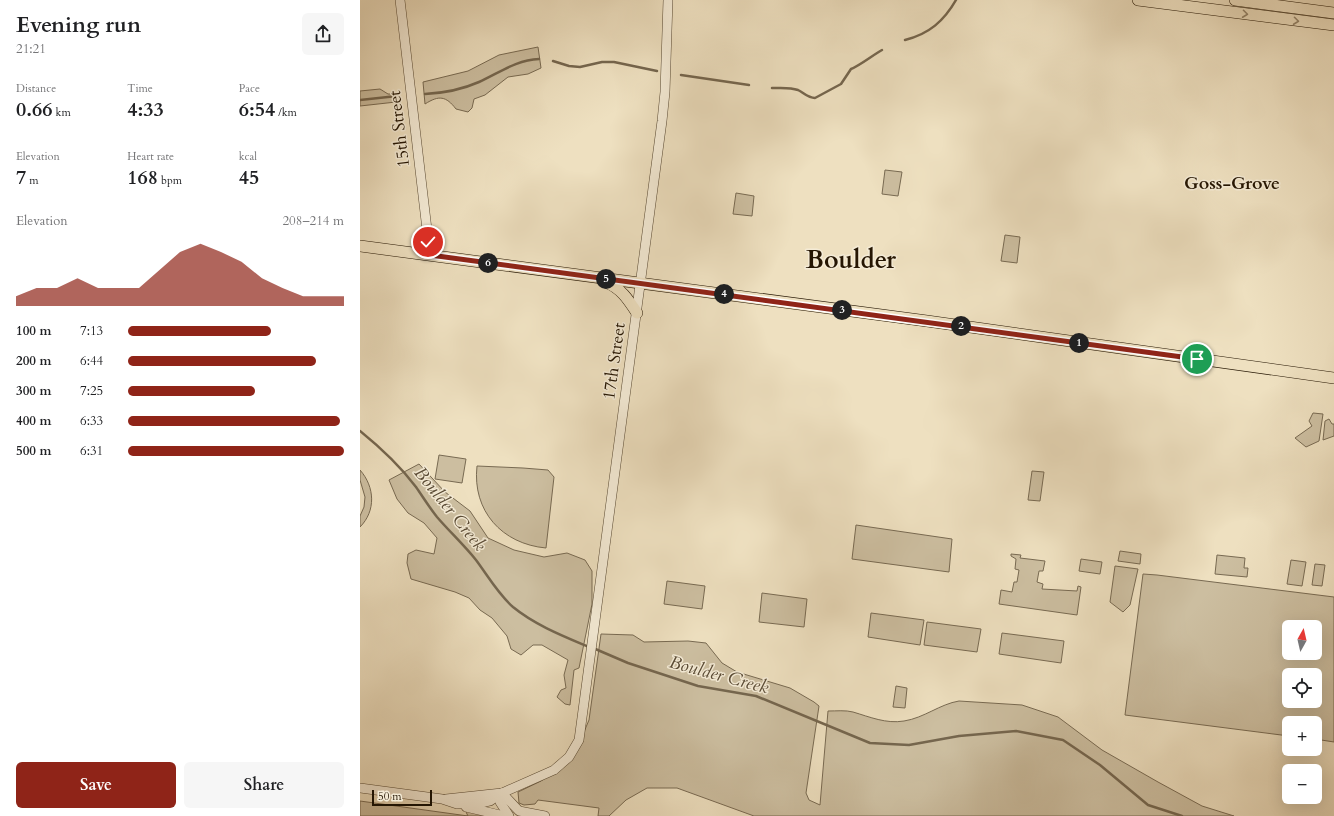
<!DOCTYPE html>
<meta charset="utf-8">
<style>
:root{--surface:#fff;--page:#f6f6f6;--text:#202124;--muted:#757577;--accent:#8f2418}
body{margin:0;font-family:Cardo,serif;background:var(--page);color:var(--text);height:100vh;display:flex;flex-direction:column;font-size:15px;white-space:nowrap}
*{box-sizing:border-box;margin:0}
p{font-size:13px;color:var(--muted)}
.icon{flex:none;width:22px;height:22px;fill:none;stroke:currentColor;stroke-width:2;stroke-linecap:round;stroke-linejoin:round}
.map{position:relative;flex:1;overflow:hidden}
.sheet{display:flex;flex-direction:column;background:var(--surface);width:360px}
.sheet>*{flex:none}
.needle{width:26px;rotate:8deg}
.controls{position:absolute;left:922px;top:620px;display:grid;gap:8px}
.controls a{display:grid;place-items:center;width:40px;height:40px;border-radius:6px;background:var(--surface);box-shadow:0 4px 16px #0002;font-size:20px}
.scale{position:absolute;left:12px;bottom:10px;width:60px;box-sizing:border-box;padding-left:4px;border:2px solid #251603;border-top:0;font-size:11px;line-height:14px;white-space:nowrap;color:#251603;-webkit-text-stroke:3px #f4ebd6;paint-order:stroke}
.pin{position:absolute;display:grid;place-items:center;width:34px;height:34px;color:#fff;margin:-17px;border:2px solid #fff;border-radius:50%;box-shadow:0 1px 4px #0007}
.km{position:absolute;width:20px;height:20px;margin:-10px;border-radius:50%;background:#222;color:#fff;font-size:11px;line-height:20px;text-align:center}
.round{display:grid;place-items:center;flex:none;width:42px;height:42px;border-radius:6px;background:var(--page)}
.headline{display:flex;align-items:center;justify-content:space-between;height:68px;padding:0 16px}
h1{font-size:22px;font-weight:800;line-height:30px}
.metrics{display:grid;grid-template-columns:repeat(3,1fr);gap:6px;height:68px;padding:4px 16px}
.metrics div{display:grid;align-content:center}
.metrics b{font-size:20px;font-weight:800}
.metrics small{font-size:11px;font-weight:400}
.metrics p{font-size:11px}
.chart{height:112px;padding:8px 16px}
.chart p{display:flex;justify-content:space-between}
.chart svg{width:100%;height:72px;margin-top:4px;fill:var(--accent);opacity:.7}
.action{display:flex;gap:8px;margin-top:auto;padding:8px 16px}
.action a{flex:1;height:46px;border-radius:6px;background:var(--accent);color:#fff;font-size:16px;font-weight:800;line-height:46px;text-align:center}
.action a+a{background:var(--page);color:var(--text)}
ul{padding:0 16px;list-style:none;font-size:13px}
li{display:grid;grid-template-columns:64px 48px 1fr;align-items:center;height:30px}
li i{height:10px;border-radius:5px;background:var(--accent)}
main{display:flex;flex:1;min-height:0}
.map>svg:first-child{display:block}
.green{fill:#ccbea0;stroke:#786a52;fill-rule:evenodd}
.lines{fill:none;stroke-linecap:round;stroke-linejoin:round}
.stream{stroke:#75664e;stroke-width:2.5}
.minor-casing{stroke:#574832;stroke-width:10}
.major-casing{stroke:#251603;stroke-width:12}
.minor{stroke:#f4ebd6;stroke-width:9}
.major{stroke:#eee0c0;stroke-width:11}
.oneway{stroke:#94856b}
.route-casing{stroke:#fff;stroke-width:8}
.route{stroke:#8f2418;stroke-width:5}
.labels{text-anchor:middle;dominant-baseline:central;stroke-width:3;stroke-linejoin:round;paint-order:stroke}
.street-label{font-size:17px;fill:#251603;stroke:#f4ebd6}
.neighbourhood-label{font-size:18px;font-weight:bold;fill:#251603;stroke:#f4ebd6}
.water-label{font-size:18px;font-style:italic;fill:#5a4b35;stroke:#f4ebd6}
.town-label{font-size:25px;font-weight:bold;fill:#251603;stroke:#f4ebd6}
</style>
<main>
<section class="sheet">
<div class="headline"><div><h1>Evening run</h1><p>21:21</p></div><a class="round"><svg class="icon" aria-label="share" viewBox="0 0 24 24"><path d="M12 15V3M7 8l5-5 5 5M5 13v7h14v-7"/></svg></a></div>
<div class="metrics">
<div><p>Distance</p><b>0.66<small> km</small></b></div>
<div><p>Time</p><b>4:33</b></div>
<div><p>Pace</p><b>6:54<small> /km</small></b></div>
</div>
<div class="metrics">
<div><p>Elevation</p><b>7<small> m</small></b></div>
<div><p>Heart rate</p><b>168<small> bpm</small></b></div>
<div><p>kcal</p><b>45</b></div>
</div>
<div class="chart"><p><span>Elevation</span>208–214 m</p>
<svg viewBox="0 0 160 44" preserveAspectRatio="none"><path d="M0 44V38L10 33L20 33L30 27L40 33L50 33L60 33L70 22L80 11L90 6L100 11L110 17L120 27L130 33L140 38L150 38L160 38V44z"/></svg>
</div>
<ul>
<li><b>100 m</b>7:13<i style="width:66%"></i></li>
<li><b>200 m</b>6:44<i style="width:87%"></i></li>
<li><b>300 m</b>7:25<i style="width:59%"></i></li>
<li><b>400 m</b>6:33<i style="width:98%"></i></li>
<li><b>500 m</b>6:31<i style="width:100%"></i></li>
</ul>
<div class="action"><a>Save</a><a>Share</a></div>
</section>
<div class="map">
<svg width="974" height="816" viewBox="0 0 974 816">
<rect width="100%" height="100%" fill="#eee0c0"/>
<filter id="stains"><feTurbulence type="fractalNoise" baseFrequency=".005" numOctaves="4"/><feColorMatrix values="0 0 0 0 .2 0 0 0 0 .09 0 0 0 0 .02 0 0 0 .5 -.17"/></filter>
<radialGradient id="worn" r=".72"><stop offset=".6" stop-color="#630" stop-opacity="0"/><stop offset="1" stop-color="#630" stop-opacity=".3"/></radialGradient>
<g class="green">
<path d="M178 47 181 68 168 74 148 77 125 95 114 99 112 108 108 112 96 109C86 96 79 95 65 104L63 82 108 71 139 55Z"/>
<polygon points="20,89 28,94 35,94 36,102 0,106 0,91"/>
<polygon points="525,170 542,172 538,196 522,194"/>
<polygon points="376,193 394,196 392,216 373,214"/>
<polygon points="645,235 660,237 657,263 641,261"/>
<polygon points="953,413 963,414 959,441 946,447 935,438 952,426 949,421"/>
<polygon points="969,419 972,424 974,424 974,436 963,440 965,421"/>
<polygon points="79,455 106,459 102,483 75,479"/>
<polygon points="59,464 85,492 110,511 128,538 154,550 184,557 207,553 225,560 232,571 232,604 219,668 214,670 210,705 205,704 197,697 201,690 206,688 204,675 208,660 182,645 173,645 161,655 151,649 147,636 132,618 120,610 109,598 95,592 51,579 47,563 48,554 56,550 74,554 77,538 64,523 48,513 37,499 29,480"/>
<path d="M117 466 163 468 188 470 194 477 186 548C142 544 112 511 117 466Z"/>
<path d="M0 470C15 487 16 511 0 527V516L4 507 5 497 0 480Z"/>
<polygon points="672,471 684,472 680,501 668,500"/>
<polygon points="496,525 592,539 589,572 492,559"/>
<polygon points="760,551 781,554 780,564 758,561"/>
<polygon points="651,554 661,555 660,558 685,561 683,571 679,571 677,582 683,584 682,589 717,591 718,586 721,587 717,615 639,604 641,590 652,592 654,582 657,582 659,570 655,569 656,559 651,556"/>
<polygon points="857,555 885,558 884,568 888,568 887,577 855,574"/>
<polygon points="721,559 742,562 740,574 719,571"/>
<polygon points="931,560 946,562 942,586 927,584"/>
<polygon points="955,564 965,565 962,586 952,585"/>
<polygon points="755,566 778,569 770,605 763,612 750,602"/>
<path d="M783 574 797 575 974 597V742L955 739V723H929V736L765 715ZM929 627H955V653H929ZM929 675H955V701H929Z"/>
<polygon points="307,581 345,586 342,609 304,604"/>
<polygon points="402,593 447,599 444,627 399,622"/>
<polygon points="511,613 564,620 560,645 508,637"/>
<polygon points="567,622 621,629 617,652 564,645"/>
<polygon points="642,633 704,641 701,663 639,654"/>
<path d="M241 634 273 635 284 642 328 641 346 643 362 663 377 672 430 688 454 702 459 706 446 793 449 800 460 805 468 711C476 711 486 710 493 712 510 717 526 724 544 721 564 718 580 704 599 701L662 705 698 717 742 750 798 782 842 806 874 816H394L317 788H287L266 800 249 816H238L239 808 178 800 175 804 164 805 159 803 158 792 181 781 213 758 229 720Z"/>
<polygon points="536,686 547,688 545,708 533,707"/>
<polygon points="0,801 108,816 105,810 127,816 0,816"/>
</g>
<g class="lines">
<g class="stream">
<path d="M545 40C569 34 584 21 596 0"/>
<polyline points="193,61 209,66 220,67 242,62 254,62 297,71"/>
<polyline points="321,75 389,85"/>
<path d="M412 88C421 88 430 87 438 90 444 93 448 98 455 98L481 84 491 69C499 66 513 55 522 50"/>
<path d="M65 94C84 93 101 90 119 82 139 73 156 60 179 59"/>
<polyline points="0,100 37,96"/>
<path d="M0 431C21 448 40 466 56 487 63 497 69 507 77 517 89 531 104 545 116 560 128 576 138 594 153 607 175 625 203 636 229 647"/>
<polyline points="233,648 268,663 338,686 396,696 510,743 549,745 599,736 656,731 703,740 740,765 788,805 822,816"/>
</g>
<defs>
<g id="minor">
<polyline points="40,0 70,255"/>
<polyline points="0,788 82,799 97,804 122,803 130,801 142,793 194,770 209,757 219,740 302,121 305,92 308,0"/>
<polyline points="142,793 140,802 149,816"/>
<polyline points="86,799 142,793 159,811 185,816"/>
<polyline points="106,807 144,816"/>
</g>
<g id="major">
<polyline points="778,0 974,25"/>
<polyline points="875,0 974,13"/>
<polyline points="0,246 567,321 974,378"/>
<path d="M245 282C261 288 268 299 277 313"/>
</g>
</defs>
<use href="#minor" class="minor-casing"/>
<use href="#major" class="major-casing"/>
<use href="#minor" class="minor"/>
<use href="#major" class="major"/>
</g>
<defs><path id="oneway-chevron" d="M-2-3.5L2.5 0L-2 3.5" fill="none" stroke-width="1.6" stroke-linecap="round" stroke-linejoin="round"/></defs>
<g class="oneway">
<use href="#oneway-chevron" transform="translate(885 14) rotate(7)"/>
<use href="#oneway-chevron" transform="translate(936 21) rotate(7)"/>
</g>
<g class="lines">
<defs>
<polyline id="route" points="68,242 70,255 837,359"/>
</defs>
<use href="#route" class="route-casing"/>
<use href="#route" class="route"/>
</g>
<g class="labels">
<g class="street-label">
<text transform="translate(39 129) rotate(-97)">15th Street</text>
<text transform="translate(254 361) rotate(-82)">17th Street</text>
</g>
<g class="neighbourhood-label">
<text x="872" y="183">Goss-Grove</text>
</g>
<g class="water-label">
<text transform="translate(90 509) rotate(51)">Boulder Creek</text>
<text transform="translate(359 675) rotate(15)">Boulder Creek</text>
</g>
<g class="town-label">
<text x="491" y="260">Boulder</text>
</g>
</g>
<rect width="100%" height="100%" filter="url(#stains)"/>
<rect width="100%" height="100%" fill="url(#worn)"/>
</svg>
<div class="controls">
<a><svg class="needle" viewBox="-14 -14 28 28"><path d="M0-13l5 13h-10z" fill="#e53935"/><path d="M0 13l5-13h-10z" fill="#757577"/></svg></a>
<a><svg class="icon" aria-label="locate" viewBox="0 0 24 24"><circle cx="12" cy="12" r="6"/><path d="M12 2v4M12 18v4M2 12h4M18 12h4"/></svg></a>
<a>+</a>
<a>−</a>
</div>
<div class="scale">50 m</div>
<div class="pin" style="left:837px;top:359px;background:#1e9e55"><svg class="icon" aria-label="arrive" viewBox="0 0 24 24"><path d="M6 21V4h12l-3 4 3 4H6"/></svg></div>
<div class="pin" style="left:68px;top:242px;background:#d93025"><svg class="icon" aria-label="check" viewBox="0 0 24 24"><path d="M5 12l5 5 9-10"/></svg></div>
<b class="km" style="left:719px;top:343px">1</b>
<b class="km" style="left:601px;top:326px">2</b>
<b class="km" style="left:482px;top:310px">3</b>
<b class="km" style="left:364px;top:294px">4</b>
<b class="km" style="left:246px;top:279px">5</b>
<b class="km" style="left:128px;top:263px">6</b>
</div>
</main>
